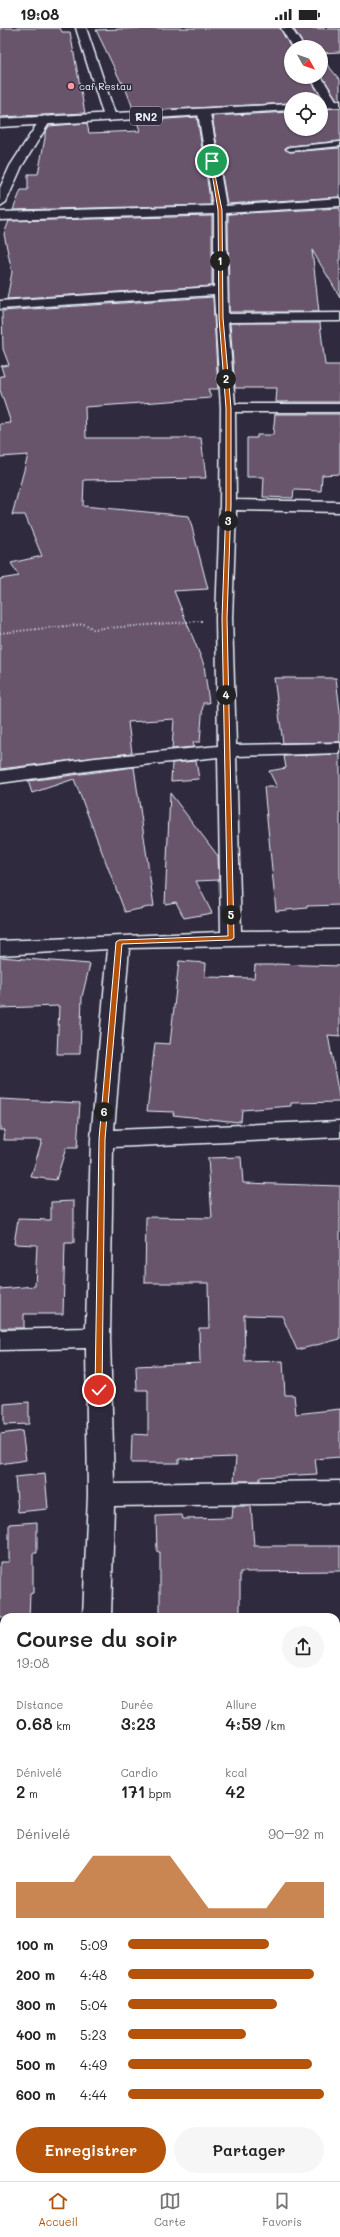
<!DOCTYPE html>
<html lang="fr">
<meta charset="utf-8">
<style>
:root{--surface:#fff;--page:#f6f6f6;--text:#222;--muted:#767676;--line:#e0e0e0;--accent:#b45309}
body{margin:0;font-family:Mali,sans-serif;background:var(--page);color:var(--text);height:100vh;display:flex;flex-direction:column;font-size:15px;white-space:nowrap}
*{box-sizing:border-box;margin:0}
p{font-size:13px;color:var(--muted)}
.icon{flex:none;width:22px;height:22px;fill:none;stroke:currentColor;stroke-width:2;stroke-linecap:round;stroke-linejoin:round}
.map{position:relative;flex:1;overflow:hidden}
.details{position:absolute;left:0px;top:1585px;width:340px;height:568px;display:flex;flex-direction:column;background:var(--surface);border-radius:12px 12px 0 0;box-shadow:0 1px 3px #0004}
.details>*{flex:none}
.needle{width:26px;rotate:130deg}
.tools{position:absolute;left:284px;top:12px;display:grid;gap:8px}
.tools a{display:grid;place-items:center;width:44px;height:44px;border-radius:50%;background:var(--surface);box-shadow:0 1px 3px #0004;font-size:20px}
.pin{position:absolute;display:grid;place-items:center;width:34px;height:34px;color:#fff;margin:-17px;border:2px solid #fff;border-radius:50%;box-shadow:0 1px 4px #0007}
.km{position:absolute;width:20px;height:20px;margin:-10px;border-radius:50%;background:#222;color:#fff;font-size:11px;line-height:20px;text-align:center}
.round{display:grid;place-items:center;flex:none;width:42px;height:42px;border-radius:21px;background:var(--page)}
.overview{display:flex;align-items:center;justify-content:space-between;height:68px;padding:0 16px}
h1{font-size:22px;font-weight:600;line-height:30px}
.metrics{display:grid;grid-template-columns:repeat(3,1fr);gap:6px;height:68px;padding:4px 16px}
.metrics div{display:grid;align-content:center}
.metrics b{font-size:17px;font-weight:600}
.metrics small{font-size:11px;font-weight:400}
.metrics p{font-size:11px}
.chart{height:112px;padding:8px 16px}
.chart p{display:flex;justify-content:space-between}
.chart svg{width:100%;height:72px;margin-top:4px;fill:var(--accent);opacity:.7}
.action{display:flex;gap:8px;margin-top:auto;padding:8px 16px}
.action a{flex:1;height:46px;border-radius:24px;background:var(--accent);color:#fff;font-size:16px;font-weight:600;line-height:46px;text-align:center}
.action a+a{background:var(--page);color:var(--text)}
ul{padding:0 16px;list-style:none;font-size:13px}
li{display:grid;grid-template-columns:64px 48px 1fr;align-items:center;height:30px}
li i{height:10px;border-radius:5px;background:var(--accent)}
.status{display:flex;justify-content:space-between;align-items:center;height:28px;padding:0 20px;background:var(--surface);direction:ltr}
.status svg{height:11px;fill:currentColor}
.tabs{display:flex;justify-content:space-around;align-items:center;height:56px;border-top:1px solid var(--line);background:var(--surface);font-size:11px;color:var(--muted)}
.tabs a{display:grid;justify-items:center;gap:2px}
.tabs .selected{color:var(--accent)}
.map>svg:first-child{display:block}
.building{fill:#67546c;stroke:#e8f1f8}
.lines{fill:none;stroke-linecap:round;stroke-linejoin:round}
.service-casing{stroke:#e8f1f8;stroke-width:3}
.minor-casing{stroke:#e8f1f8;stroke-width:3}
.tertiary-casing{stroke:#e8f1f8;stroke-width:3}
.trunk-casing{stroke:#e8f1f8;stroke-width:3}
.path{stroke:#e8f1f8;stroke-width:2;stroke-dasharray:1 2.5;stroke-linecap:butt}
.service{fill:#2f2a3d;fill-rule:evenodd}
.minor{fill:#2f2a3d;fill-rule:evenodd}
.tertiary{fill:#2f2a3d;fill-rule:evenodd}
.trunk{fill:#2f2a3d;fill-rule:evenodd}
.route{fill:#b45309;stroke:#fff}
.poi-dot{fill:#ff9aa2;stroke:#2f2a3d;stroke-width:1.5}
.labels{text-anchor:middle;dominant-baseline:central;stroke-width:3;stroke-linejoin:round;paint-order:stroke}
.far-poi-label{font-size:10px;fill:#e8f1f8;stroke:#2f2a3d;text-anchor:start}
.shield{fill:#2f2a3d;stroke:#b0b5c0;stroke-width:1}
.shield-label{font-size:11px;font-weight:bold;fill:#e8f1f8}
</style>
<div class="status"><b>19:08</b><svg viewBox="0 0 49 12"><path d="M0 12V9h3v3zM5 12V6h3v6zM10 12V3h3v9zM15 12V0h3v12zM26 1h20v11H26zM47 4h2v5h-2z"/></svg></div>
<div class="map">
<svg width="340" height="2153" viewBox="0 0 340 2153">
<rect width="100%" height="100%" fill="#2f2a3d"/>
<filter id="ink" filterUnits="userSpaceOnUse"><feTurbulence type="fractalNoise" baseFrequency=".025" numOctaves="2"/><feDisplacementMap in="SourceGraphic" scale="8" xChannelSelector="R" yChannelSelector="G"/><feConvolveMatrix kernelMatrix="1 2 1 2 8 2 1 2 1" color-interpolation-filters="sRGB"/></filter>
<g filter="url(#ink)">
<g class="building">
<polygon points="0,0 60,0 62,4 70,4 85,85 0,89"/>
<polygon points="145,0 280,0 291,20 291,49 309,49 323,72 291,71 291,75 134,83 123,54 121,54 96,2"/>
<polygon points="293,0 340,1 340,24 321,25 321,19 305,19"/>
<polygon points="321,29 340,52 340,72 337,72 321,47"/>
<polygon points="340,80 340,113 290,118 285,120 290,124 340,120 340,169 227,176 212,88 291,84 291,101 321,101 321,81"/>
<polygon points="197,89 211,177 13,182 21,162 28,162 28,146 38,146 45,110 45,105 49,98 87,95 89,105 140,103 137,93"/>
<polygon points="340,180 340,269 312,222 319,284 229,284 228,186"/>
<polygon points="212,188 212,258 7,271 12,244 4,206 9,193"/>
<polygon points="213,269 218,361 208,361 211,370 85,379 86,410 201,410 206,450 84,452 83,478 189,488 208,561 174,563 204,637 209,675 203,675 200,714 193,714 194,719 172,721 174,691 128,694 132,725 0,741 0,551 19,548 11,535 42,528 25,487 12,487 28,427 0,429 0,396 11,395 0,362 0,348 4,348 1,338 9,337 3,321 2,283"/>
<polygon points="230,295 320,295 325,337 340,337 340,374 276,374 277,360 235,360"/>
<polygon points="275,386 340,386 340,446 322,447 321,463 294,462 293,470 263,469 264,449 247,449 247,410 257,410 257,407 273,407"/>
<polygon points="274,650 336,650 340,683 340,714 283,715"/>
<polygon points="340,726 340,877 307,878 307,880 276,883 264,759 277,759 269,743 286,740 284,728"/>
<polygon points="196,733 199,751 171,753 172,735"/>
<polygon points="134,739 154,878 125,884 74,751 32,765 28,753"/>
<polygon points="170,765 218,828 219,852 196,853 212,885 184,890 176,874 165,876"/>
<polygon points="0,929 90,936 82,969 80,1026 57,1026 59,978 0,980"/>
<polygon points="179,933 206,935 205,949 254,950 255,937 275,937 275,936 340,938 340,1008 328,1007 340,1074 291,1075 291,1078 242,1082 241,1093 238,1093 238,1094 173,1087 174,1084 147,1083 155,1015 170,1016"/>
<polygon points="0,1071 80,1075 77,1120 66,1120 56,1152 31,1149 42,1112 4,1112 5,1102 0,1102"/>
<polygon points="241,1129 243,1155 340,1158 340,1311 297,1322 282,1288 244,1287 245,1334 283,1333 285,1367 294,1367 296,1386 340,1381 340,1429 315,1431 317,1446 260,1449 260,1453 234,1453 236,1429 179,1431 179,1435 131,1435 132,1406 148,1407 148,1362 137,1362 136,1338 200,1335 199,1300 209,1300 208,1255 145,1255 146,1189 212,1190 208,1130"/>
<polygon points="74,1173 74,1215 65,1215 63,1286 24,1286 24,1300 0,1300 0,1261 35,1258 37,1217 14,1216 18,1191 51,1192 51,1174"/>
<polygon points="29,1374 29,1396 4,1397 4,1376"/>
<polygon points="22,1403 26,1432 0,1436 0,1406"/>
<polygon points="45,1446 48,1481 18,1484 15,1449"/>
<polygon points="233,1478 251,1478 254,1518 340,1518 340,1543 240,1544 240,1589 160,1589 160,1524 157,1524 156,1488 182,1487 183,1491 232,1490"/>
<polygon points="37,1494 37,1525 33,1525 33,1565 30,1566 29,1589 0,1589 0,1534 9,1534 9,1496"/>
</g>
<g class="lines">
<defs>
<polygon id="service" points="340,114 340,118 290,123 286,121 290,119"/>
<g id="minor">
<polygon points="76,0 86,0 116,89 114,91 110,93 104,89"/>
<polygon points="281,0 291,0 304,19 292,19"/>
<polygon points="321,48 339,77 337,79 329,79 310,49"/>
<polygon points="204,81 210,85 226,178 340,170 340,178 226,185 228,286 340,285 340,293 228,294 235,376 340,376 340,384 235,384 236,472 340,474 340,484 236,482 232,590 236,717 340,715 340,725 236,728 241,903 340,902 340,916 129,920 114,1102 340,1093 340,1109 113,1119 110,1310 114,1456 340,1453 340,1475 114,1478 111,1589 83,1589 88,1467 86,1320 0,1322 0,1302 86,1300 91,1111 108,921 0,927 0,913 221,904 218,729 95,742 0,755 0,743 95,730 218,718 216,590 220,477 221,380 214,267 0,281 0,273 214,259 214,186 0,192 0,184 213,178 198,85"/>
<rect x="336" y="1805" width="4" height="28"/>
<rect x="54" y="2149" width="34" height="4"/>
</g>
<polygon id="tertiary" points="45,88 51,92 22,138 6,174 0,178 0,160 10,138 41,90"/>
<g id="trunk">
<polygon points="340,73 340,79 321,80 321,74"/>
<polygon points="291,76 291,82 0,99 0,91"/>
</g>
</defs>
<use href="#service" class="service-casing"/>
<use href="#minor" class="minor-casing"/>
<use href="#tertiary" class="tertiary-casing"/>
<use href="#trunk" class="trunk-casing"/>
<polyline class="path" points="0,605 85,596 93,601 202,593"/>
<use href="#service" class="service"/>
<use href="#minor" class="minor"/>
<use href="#tertiary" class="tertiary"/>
<use href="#trunk" class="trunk"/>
</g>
</g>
<polygon class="route" points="212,132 222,182 223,290 231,380 231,477 227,590 234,910 231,912 122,916 105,1111 102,1362 99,1365 95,1362 99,1111 116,914 119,912 228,908 222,590 226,477 226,380 219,290 218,182 210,133"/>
<circle class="poi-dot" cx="71" cy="58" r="4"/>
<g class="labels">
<g class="far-poi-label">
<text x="79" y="58">caf Restau</text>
</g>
<rect class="shield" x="130" y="79" width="32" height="18" rx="3"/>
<g class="shield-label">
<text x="146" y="88">RN2</text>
</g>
</g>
</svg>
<div class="tools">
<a><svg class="needle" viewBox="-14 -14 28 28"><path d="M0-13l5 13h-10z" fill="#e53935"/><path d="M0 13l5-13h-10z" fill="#767676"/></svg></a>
<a><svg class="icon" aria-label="locate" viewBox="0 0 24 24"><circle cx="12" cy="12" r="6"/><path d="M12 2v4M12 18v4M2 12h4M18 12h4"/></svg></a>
</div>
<div class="pin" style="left:212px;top:133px;background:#1e9e55"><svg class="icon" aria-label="arrive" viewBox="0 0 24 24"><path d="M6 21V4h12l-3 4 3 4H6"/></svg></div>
<div class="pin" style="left:99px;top:1362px;background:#d93025"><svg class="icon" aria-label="check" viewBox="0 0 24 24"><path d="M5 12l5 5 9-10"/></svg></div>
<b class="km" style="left:220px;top:233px">1</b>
<b class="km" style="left:226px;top:351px">2</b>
<b class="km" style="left:228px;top:493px">3</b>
<b class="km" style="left:226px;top:667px">4</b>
<b class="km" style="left:231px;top:887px">5</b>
<b class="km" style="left:104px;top:1084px">6</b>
<section class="details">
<div class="overview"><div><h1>Course du soir</h1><p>19:08</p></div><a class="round"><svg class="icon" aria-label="share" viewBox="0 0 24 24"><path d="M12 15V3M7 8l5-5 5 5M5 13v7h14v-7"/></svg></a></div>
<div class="metrics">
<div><p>Distance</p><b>0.68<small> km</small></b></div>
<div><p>Durée</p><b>3:23</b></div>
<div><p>Allure</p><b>4:59<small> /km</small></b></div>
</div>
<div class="metrics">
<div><p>Dénivelé</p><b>2<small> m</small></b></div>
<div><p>Cardio</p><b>171<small> bpm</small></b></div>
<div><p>kcal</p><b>42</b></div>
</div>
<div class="chart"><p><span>Dénivelé</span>90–92 m</p>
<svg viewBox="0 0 160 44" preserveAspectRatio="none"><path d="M0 44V22L10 22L20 22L30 22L40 6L50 6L60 6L70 6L80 6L90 22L100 38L110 38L120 38L130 38L140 22L150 22L160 22V44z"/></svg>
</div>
<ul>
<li><b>100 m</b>5:09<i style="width:72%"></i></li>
<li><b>200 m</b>4:48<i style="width:95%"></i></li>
<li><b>300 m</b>5:04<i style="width:76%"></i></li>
<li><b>400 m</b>5:23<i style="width:60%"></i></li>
<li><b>500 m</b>4:49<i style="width:94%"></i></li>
<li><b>600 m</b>4:44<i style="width:100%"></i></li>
</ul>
<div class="action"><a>Enregistrer</a><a>Partager</a></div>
</section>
</div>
<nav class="tabs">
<a class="selected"><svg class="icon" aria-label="home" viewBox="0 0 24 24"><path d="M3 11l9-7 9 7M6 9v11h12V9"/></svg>Accueil</a>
<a><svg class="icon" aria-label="map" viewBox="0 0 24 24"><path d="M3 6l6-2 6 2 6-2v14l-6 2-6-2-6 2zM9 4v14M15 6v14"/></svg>Carte</a>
<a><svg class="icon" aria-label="saved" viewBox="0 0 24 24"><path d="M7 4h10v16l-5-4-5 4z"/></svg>Favoris</a>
</nav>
